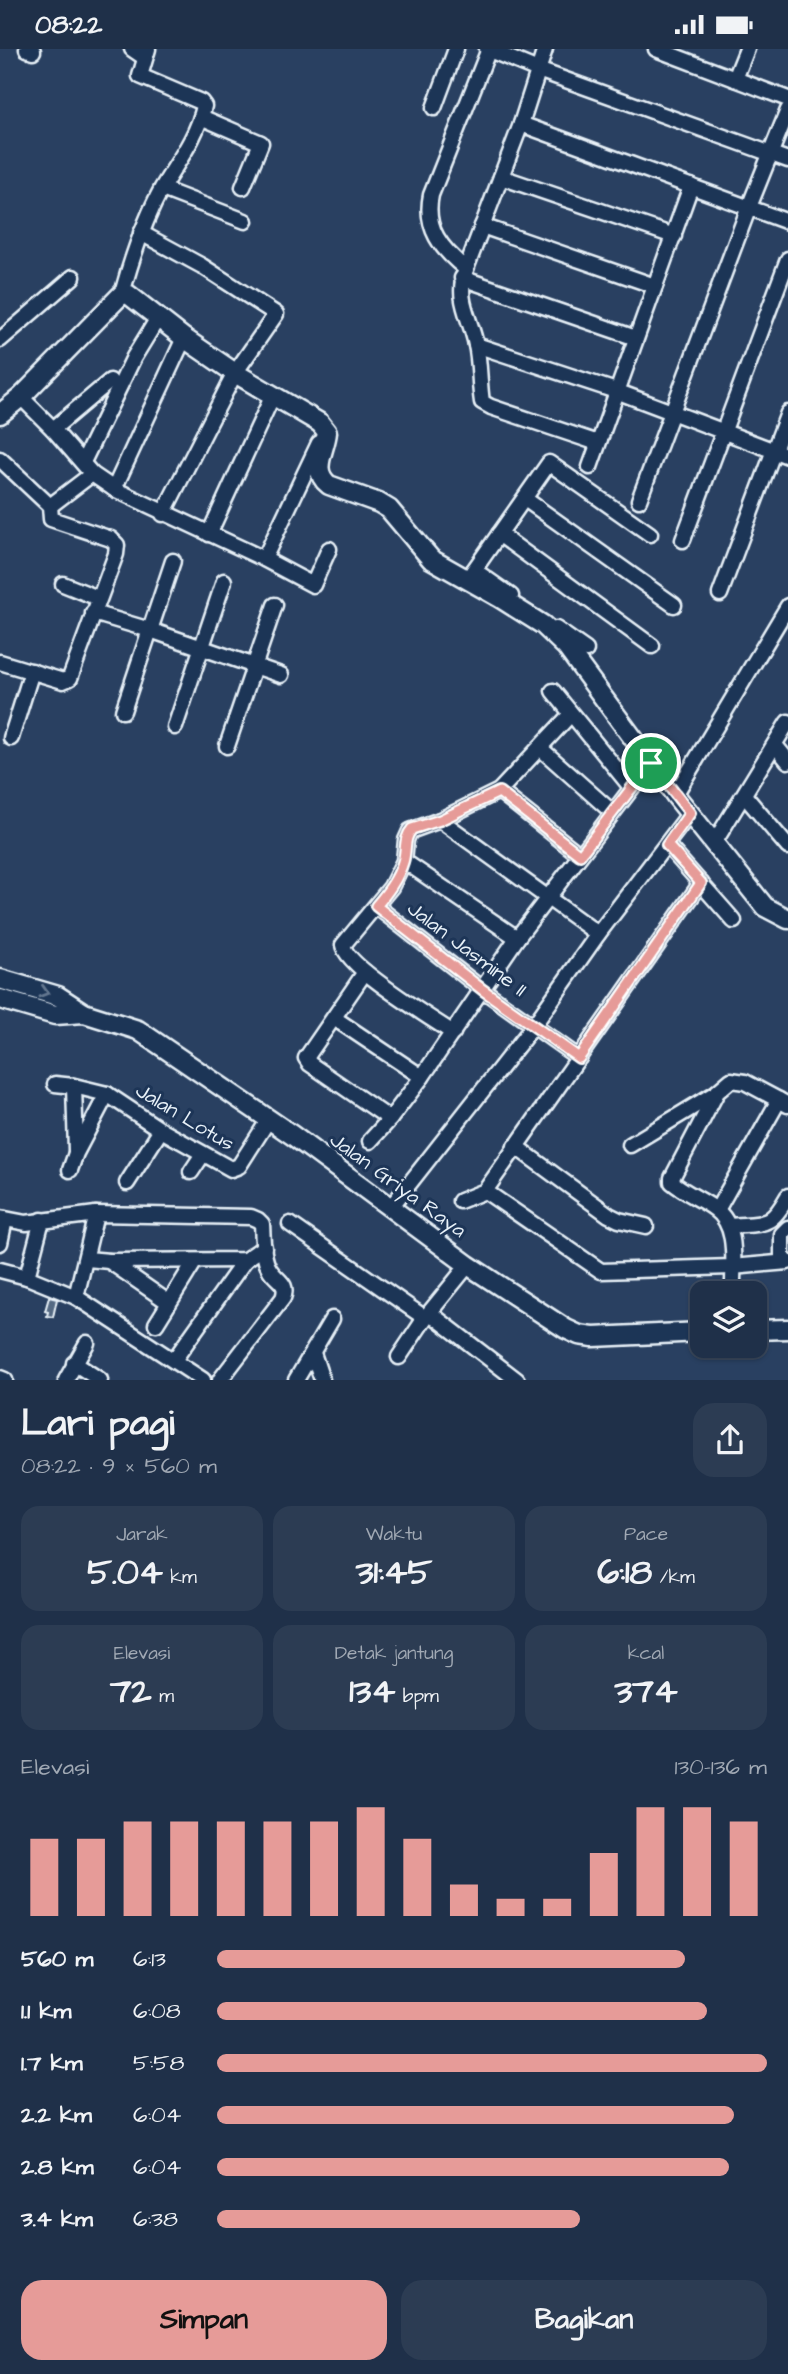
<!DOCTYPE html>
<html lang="id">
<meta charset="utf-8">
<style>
:root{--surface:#1f3049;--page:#2c3c53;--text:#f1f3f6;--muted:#a1a9b4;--line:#3c4b61;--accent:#e69b98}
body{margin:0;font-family:"Architects Daughter",sans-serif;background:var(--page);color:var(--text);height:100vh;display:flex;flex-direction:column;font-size:26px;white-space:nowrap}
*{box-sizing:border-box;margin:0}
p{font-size:23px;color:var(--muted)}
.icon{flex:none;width:38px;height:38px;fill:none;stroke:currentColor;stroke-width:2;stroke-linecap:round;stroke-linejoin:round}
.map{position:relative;height:1331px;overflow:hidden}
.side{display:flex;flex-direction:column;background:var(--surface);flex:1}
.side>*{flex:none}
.buttons{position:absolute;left:690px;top:1232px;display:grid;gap:14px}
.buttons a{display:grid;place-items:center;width:77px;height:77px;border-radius:14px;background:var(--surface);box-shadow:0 2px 5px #0004,0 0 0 2px var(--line);font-size:35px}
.pin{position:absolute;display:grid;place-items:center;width:60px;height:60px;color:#fff;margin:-30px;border:4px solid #fff;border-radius:50%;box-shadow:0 2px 7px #0007}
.round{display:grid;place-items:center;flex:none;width:74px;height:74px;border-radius:21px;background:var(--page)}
.headline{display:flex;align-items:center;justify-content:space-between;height:119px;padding:0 21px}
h1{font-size:38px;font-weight:700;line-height:52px}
.metrics{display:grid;grid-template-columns:repeat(3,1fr);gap:10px;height:119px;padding:7px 21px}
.metrics div{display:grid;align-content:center;border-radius:18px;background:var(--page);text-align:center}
.metrics b{font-size:35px;font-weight:700}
.metrics small{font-size:19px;font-weight:400}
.metrics p{font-size:19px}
.chart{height:196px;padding:14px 21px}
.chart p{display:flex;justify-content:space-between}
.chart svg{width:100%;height:126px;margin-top:7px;stroke:var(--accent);stroke-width:6}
.primary-button{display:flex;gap:14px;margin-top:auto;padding:14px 21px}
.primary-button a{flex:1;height:80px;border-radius:21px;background:var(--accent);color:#111;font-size:28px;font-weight:700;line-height:80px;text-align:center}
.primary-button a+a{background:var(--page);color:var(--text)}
ul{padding:0 21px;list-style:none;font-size:23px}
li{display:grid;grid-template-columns:112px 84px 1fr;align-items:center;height:52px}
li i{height:18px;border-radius:9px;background:var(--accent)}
.status{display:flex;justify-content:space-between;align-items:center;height:49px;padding:0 35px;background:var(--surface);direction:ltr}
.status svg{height:19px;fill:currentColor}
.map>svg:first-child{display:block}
.building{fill:#556a83;stroke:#e8f1f8;stroke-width:2}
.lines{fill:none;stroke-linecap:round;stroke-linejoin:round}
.minor-casing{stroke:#e8f1f8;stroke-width:19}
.tertiary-casing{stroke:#e8f1f8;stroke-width:23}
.minor{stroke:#1d3557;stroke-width:14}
.tertiary{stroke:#1d3557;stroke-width:18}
.oneway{stroke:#64778f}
.route-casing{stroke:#fff;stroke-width:14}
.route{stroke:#e69b98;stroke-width:9}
.labels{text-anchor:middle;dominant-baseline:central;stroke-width:6;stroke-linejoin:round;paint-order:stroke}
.street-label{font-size:21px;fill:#e8f1f8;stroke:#1d3557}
</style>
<div class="status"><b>08:22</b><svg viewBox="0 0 49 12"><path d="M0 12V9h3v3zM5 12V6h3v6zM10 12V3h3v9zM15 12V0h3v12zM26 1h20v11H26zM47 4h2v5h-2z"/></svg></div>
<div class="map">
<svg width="788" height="1331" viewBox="0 0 788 1331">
<rect width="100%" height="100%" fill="#294061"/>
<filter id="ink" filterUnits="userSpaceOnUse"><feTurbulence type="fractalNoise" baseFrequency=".0143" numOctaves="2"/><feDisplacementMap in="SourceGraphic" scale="14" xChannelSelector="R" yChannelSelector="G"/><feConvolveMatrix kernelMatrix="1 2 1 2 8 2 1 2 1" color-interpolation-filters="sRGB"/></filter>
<g filter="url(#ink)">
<polygon class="building" points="49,1248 57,1250 53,1268 47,1267 48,1263 45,1262"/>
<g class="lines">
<defs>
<g id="minor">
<polyline points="27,0 33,2"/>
<polyline points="132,0 145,9"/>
<polyline points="487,0 538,21 788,111"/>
<path d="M489 0 431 146C424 179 441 200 466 220 455 251 470 267 476 296 480 314 479 334 482 353L491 358 598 394"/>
<polyline points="656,0 788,50"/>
<polyline points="735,30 747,0"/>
<polyline points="434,59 456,0"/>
<polyline points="201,68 261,94 243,138"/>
<polyline points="521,75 788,173"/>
<polyline points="501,128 674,187"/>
<polyline points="162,140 245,172"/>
<polyline points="482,177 655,237"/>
<polyline points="141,184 202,217 276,265 235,324 163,465"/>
<polyline points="466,220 521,75 545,0"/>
<polyline points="462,229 636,289"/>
<path d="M122 245C132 208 144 172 162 139 178 112 197 88 204 57L201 53 140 27 148 0"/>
<polyline points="0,291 73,228"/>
<polyline points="476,296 616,342 788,407"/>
<polyline points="21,348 53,380 92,425 114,440 264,510 313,536 329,500"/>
<polyline points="53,380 110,332"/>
<polyline points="0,410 50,457 51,470 111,490 117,496 116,505 70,629 63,632 0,613"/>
<polyline points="83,413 134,308 158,269"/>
<polyline points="590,418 691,137"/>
<polyline points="114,440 184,289"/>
<polyline points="525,450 674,556"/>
<polyline points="639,451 749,158 788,61"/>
<polyline points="50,457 92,425"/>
<polyline points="209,485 273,346"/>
<polyline points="499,485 652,597"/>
<polyline points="683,491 788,210"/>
<polyline points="264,510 319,394"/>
<polyline points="474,521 549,414 650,485"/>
<polyline points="470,527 474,521 511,547"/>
<polyline points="63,535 98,549"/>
<polyline points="720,545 788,364"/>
<polyline points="93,564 150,581 281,626"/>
<polyline points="556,580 586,601"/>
<polyline points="553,642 631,738"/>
<polyline points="123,662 173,512"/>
<polyline points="175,678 224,532"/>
<polyline points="11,689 32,622"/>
<polyline points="775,696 788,712"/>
<polyline points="227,697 275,556"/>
<polyline points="540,699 612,763"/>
<polyline points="499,742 580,806"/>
<polyline points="675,746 788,557"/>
<polyline points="744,746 788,798"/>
<polyline points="440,771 598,885"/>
<polyline points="714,794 788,673"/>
<polyline points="667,796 734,872"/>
<polyline points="404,812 517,889"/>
<polyline points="376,857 483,941 579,1009"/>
<polyline points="365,923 306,1009 310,1015 390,1070"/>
<polyline points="334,969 422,1028"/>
<path d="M453 984C431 969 346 918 343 896L391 838 404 812 406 791 410 782 440 771 499 742 570 666"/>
<polyline points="55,1035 74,1037 107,1045 161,1081 231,1120 239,1117 269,1070"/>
<polyline points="74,1037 76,1102"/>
<polyline points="370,1092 390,1070 422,1028 517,889 651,714"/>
<polyline points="630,1096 716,1044"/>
<polyline points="515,1097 609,1166 619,1171 646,1177"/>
<polyline points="70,1121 76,1104 107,1045"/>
<polyline points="191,1123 203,1105"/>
<polyline points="127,1134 161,1081"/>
<polyline points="485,1142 601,1222 732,1218 788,1213"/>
<polyline points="460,1152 485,1142 701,834"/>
<polyline points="391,1158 534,976 598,885 690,764"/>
<polyline points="717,1161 779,1051"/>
<path d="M0 1169 26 1174 96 1165 251 1168 258 1171 262 1175C263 1189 262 1209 270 1221 277 1232 289 1234 283 1249L220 1331"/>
<polyline points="290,1175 425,1269"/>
<path d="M730 1177C765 1174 770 1179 788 1147"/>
<polyline points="0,1194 5,1170"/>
<polyline points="87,1210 109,1212 245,1211 264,1198"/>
<polyline points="109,1212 168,1253"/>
<polyline points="782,1213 782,1185 788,1179"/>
<polyline points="0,1221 27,1228 76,1248 203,1331"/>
<polyline points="27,1228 42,1171"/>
<path d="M733 1244C732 1217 740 1178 715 1160 701 1150 685 1144 672 1133V1129L717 1043 731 1031 745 1033 788 1056"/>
<polyline points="76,1248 96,1165"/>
<polyline points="430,1264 517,1331"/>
<polyline points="156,1275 195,1212"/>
<polyline points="313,1304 322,1331"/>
<polyline points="399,1308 425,1269 468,1216"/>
<polyline points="174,1311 245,1211"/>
<polyline points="74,1314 100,1331"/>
<polyline points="0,1329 5,1331"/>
<polyline points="66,1331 87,1294"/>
<polyline points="296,1331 332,1270"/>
</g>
<g id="tertiary">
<path d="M0 365 21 348 122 245 129 246 184 289 235 324 320 374 327 383C325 403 310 421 329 436L379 454 389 460 431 510 500 549 543 576 566 598 675 746 765 858 788 870"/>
<polyline points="0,930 58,947 84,964"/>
<polyline points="0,950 55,966 84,964 138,981 292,1086 468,1216 566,1280 579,1286 593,1288 702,1283"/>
<polyline points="754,1281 788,1280"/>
</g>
</defs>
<use href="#minor" class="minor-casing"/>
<use href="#tertiary" class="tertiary-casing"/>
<use href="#minor" class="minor"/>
<use href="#tertiary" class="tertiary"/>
</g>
<defs><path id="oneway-chevron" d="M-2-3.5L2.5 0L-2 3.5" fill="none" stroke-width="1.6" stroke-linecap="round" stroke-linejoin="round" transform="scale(1.75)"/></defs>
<use class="oneway" href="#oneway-chevron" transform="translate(44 943) rotate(17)"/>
</g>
<g class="lines" filter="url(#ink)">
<defs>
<path id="route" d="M651 714 690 764 667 796 701 834 579 1009 483 941 376 857C387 844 398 830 403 813 407 801 403 790 412 780L440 771 499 743 580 806Z"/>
</defs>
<use href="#route" class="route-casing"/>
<use href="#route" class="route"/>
</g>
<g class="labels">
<g class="street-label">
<text transform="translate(467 900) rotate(37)">Jalan Jasmine II</text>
<text transform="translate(185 1068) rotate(31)">Jalan Lotus</text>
<text transform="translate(398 1136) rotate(36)">Jalan Griya Raya</text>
</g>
</g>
</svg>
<div class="buttons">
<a><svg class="icon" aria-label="layers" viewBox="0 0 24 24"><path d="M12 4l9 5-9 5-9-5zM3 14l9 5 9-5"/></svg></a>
</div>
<div class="pin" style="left:651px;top:714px;background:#1e9e55"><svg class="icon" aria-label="arrive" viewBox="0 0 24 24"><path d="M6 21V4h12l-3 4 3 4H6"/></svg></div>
</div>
<section class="side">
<div class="headline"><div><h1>Lari pagi</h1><p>08:22 · 9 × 560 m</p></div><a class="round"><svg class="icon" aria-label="share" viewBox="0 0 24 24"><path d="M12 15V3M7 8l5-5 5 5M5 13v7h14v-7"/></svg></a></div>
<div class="metrics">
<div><p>Jarak</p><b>5.04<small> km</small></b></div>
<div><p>Waktu</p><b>31:45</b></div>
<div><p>Pace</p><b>6:18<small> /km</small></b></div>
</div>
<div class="metrics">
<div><p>Elevasi</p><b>72<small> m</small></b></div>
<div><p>Detak jantung</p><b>134<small> bpm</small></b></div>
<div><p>kcal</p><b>374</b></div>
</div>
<div class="chart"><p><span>Elevasi</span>130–136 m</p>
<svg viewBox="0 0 160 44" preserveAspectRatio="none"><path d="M5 44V17M15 44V17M25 44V11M35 44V11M45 44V11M55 44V11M65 44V11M75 44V6M85 44V17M95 44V33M105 44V38M115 44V38M125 44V22M135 44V6M145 44V6M155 44V11"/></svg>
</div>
<ul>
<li><b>560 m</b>6:13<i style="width:85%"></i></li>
<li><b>1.1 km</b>6:08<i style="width:89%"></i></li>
<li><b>1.7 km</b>5:58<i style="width:100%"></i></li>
<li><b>2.2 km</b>6:04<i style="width:94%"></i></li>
<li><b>2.8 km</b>6:04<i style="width:93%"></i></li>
<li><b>3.4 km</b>6:38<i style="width:66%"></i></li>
</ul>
<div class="primary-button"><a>Simpan</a><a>Bagikan</a></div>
</section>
